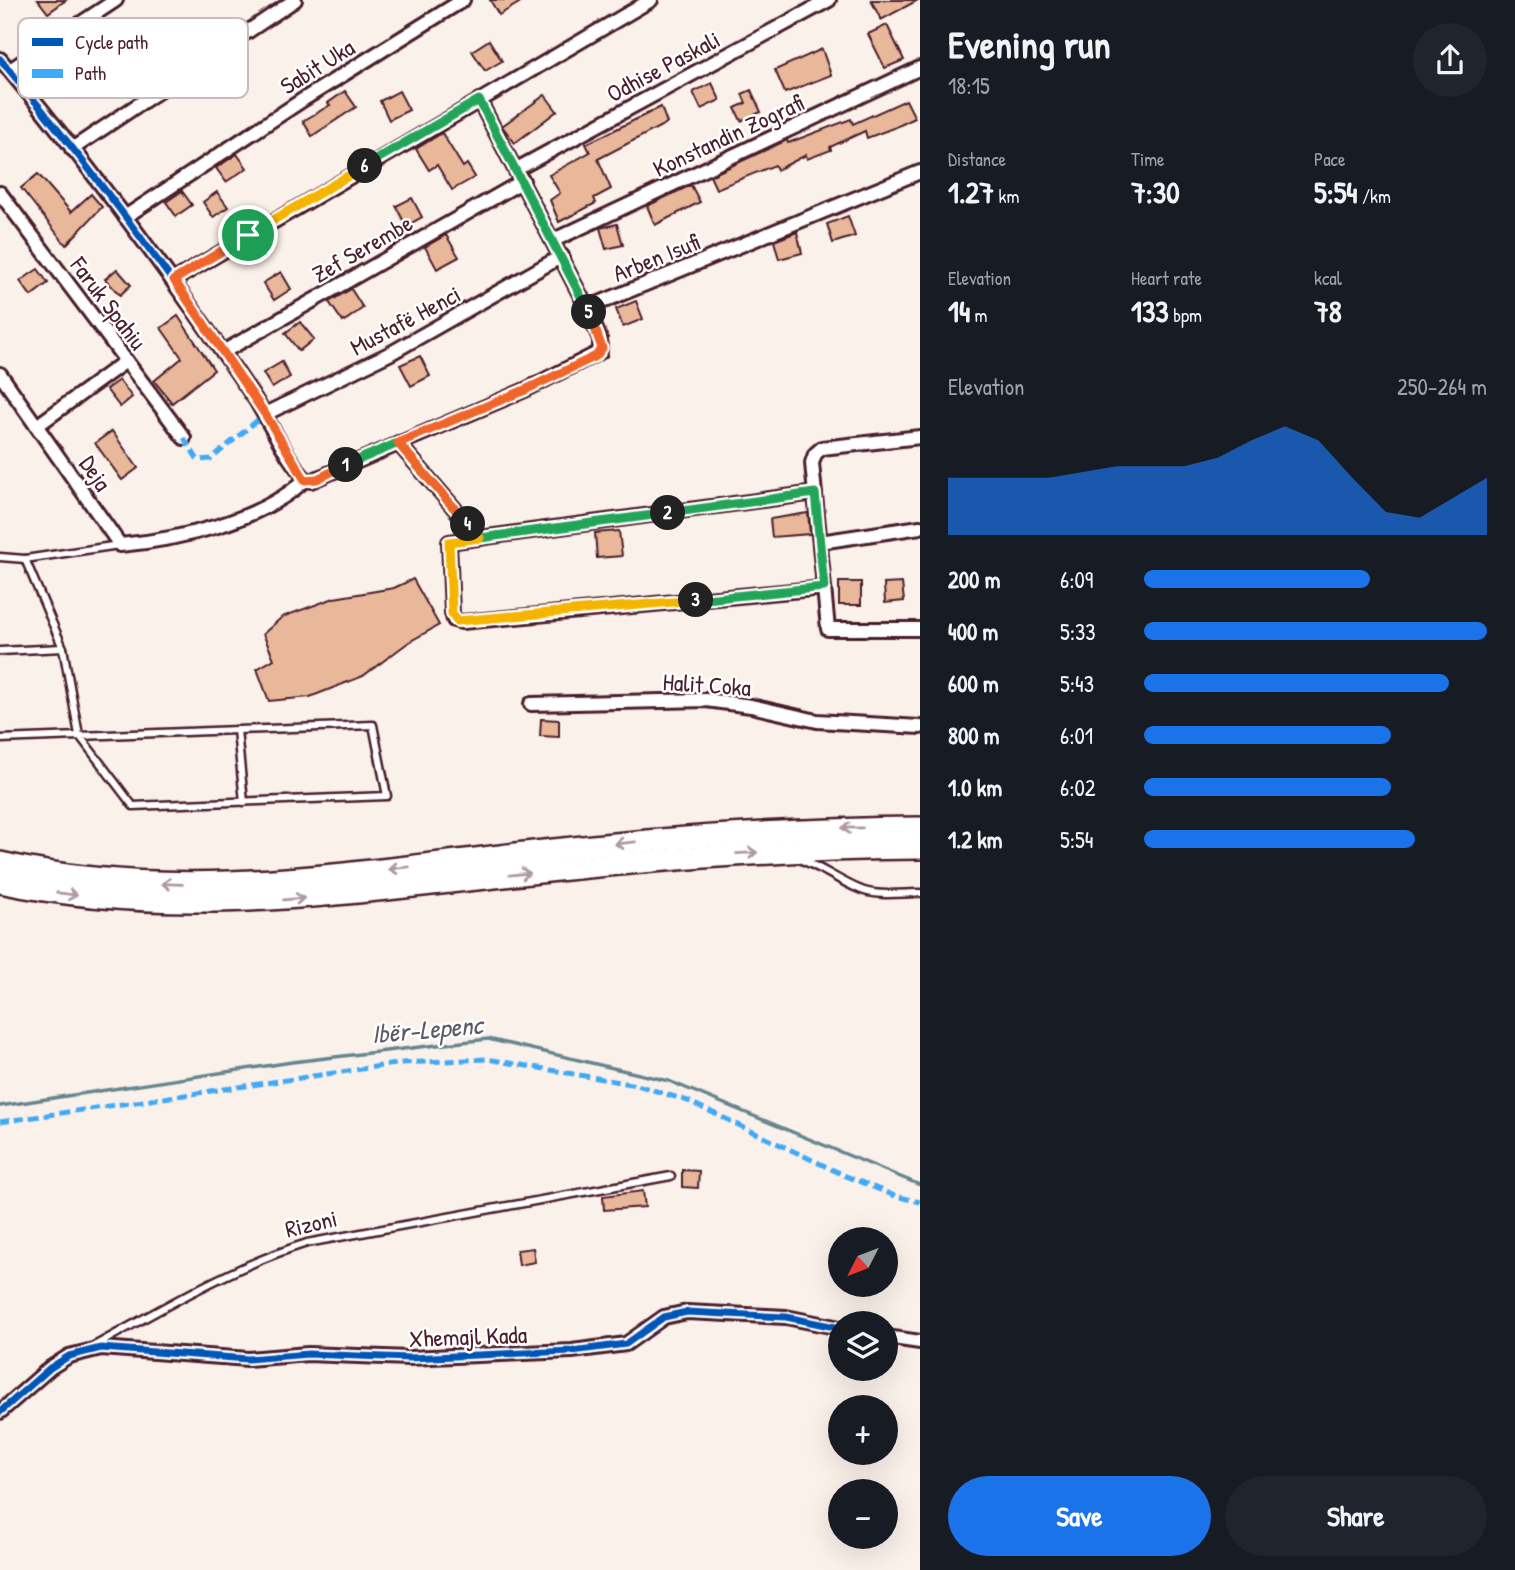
<!DOCTYPE html>
<meta charset="utf-8">
<style>
:root{--surface:#171b24;--page:#20242c;--text:#f1f3f6;--muted:#9ea1a6;--accent:#1a73e8}
body{margin:0;font-family:"Patrick Hand",sans-serif;background:var(--page);color:var(--text);height:100vh;display:flex;flex-direction:column;font-size:26px;white-space:nowrap}
*{box-sizing:border-box;margin:0}
p{font-size:23px;color:var(--muted)}
.icon{flex:none;width:38px;height:38px;fill:none;stroke:currentColor;stroke-width:2;stroke-linecap:round;stroke-linejoin:round}
.map{position:relative;flex:1;overflow:hidden}
.panel{display:flex;flex-direction:column;background:var(--surface);width:595px}
.panel>*{flex:none}
.needle{width:46px;rotate:228deg}
.tools{position:absolute;left:828px;top:1227px;display:grid;gap:14px}
.tools a{display:grid;place-items:center;width:70px;height:70px;border-radius:50%;background:var(--surface);box-shadow:0 7px 28px #0002;font-size:35px}
.pin{position:absolute;display:grid;place-items:center;width:60px;height:60px;color:#fff;margin:-30px;border:4px solid #fff;border-radius:50%;box-shadow:0 2px 7px #0007}
.km{position:absolute;width:35px;height:35px;margin:-18px;border-radius:50%;background:#222;color:#fff;font-size:19px;line-height:35px;text-align:center}
.round{display:grid;place-items:center;flex:none;width:74px;height:74px;border-radius:37px;background:var(--page)}
.summary{display:flex;align-items:center;justify-content:space-between;height:119px;padding:0 28px}
h1{font-size:38px;font-weight:700;line-height:52px}
.figures{display:grid;grid-template-columns:repeat(3,1fr);gap:10px;height:119px;padding:7px 28px}
.figures div{display:grid;align-content:center}
.figures b{font-size:30px;font-weight:700}
.figures small{font-size:19px;font-weight:400}
.figures p{font-size:19px}
.chart{height:196px;padding:14px 28px}
.chart p{display:flex;justify-content:space-between}
.chart svg{width:100%;height:126px;margin-top:7px;fill:var(--accent);opacity:.7}
.primary-button{display:flex;gap:14px;margin-top:auto;padding:14px 28px}
.primary-button a{flex:1;height:80px;border-radius:42px;background:var(--accent);color:#fff;font-size:28px;font-weight:700;line-height:80px;text-align:center}
.primary-button a+a{background:var(--page);color:var(--text)}
ul{padding:0 28px;list-style:none;font-size:23px}
li{display:grid;grid-template-columns:112px 84px 1fr;align-items:center;height:52px}
li i{height:18px;border-radius:9px;background:var(--accent)}
main{display:flex;flex:1;min-height:0}
.map>svg:first-child{display:block}
.lines{fill:none;stroke-linecap:round;stroke-linejoin:round}
.stream{stroke:#66858f;stroke-width:3.5}
.building{fill:#e9b89a;stroke:#4a1f2b;stroke-width:2}
.service-casing{stroke:#4a1f2b;stroke-width:11}
.minor-casing{stroke:#4a1f2b;stroke-width:18}
.motorway-casing{stroke:#4a1f2b;stroke-width:26}
.service{stroke:#fff;stroke-width:6}
.minor{stroke:#fff;stroke-width:12}
.motorway{stroke:#fff;stroke-width:21}
.quiet{stroke:#3fa9f5;stroke-width:5;stroke-dasharray:10 5;stroke-linecap:butt}
.cycleway-casing{stroke:#fff;stroke-width:11}
.cycleway{stroke:#0057b8;stroke-width:7}
.oneway{stroke:#ae9aa0}
.split-1-casing{stroke:#fff;stroke-width:14}
.split-2-casing{stroke:#fff;stroke-width:14}
.split-3-casing{stroke:#fff;stroke-width:14}
.split-4-casing{stroke:#fff;stroke-width:14}
.split-5-casing{stroke:#fff;stroke-width:14}
.split-6-casing{stroke:#fff;stroke-width:14}
.split-7-casing{stroke:#fff;stroke-width:14}
.split-1{stroke:#f0652b;stroke-width:9}
.split-2{stroke:#22a559;stroke-width:9}
.split-3{stroke:#22a559;stroke-width:9}
.split-4{stroke:#f5b400;stroke-width:9}
.split-5{stroke:#f0652b;stroke-width:9}
.split-6{stroke:#22a559;stroke-width:9}
.split-7{stroke:#f5b400;stroke-width:9}
.labels{text-anchor:middle;dominant-baseline:central;stroke-width:5;stroke-linejoin:round;paint-order:stroke}
.street-label{font-size:24px;fill:#4a1f2b;stroke:#fff}
.water-label{font-size:26px;font-style:italic;fill:#5a5a65;stroke:#fff}
.key{fill:#fff;stroke:#c9bcbf;stroke-width:2}
.key-label{font-size:19px;fill:#4a1f2b}
</style>
<main>
<div class="map">
<svg width="920" height="1570" viewBox="0 0 920 1570">
<rect width="100%" height="100%" fill="#fbf1eb"/>
<filter id="ink" filterUnits="userSpaceOnUse"><feTurbulence type="fractalNoise" baseFrequency=".0143" numOctaves="2"/><feDisplacementMap in="SourceGraphic" scale="14" xChannelSelector="R" yChannelSelector="G"/><feConvolveMatrix kernelMatrix="1 2 1 2 8 2 1 2 1" color-interpolation-filters="sRGB"/></filter>
<g filter="url(#ink)">
<g class="lines">
<polyline class="stream" points="0,1106 292,1062 488,1039 669,1081 920,1185"/>
</g>
<g class="building">
<polygon points="38,0 66,0 48,13"/>
<polygon points="490,0 524,0 499,15"/>
<polygon points="871,0 918,0 881,20"/>
<polygon points="887,25 904,60 885,68 868,34"/>
<polygon points="489,40 502,61 485,71 472,51"/>
<polygon points="822,49 831,75 785,93 775,70"/>
<polygon points="712,83 720,100 701,109 693,92"/>
<polygon points="751,90 761,112 741,121 735,108 746,103 742,94"/>
<polygon points="345,91 356,107 312,136 303,121 330,105 328,103"/>
<polygon points="399,91 409,110 389,120 380,101"/>
<polygon points="545,95 557,111 515,143 502,126"/>
<polygon points="906,100 915,118 896,127 867,138 865,131 830,147 831,150 807,159 806,155 777,170 775,165 716,189 710,176 787,140 788,143 851,119 853,124"/>
<polygon points="661,107 667,123 598,159 611,189 594,198 596,203 559,222 550,200 560,193 549,175 590,152 586,144"/>
<polygon points="442,133 463,167 467,164 475,177 452,190 437,165 429,170 416,149"/>
<polygon points="237,154 247,168 226,182 216,168"/>
<polygon points="38,174 71,212 91,194 102,207 66,245 21,188"/>
<polygon points="691,185 700,202 655,225 647,206"/>
<polygon points="182,191 192,205 176,216 166,202"/>
<polygon points="217,192 228,207 213,217 203,202"/>
<polygon points="412,198 422,217 406,226 396,206"/>
<polygon points="848,216 855,236 833,243 827,224"/>
<polygon points="617,224 623,245 606,249 600,228"/>
<polygon points="797,232 802,253 779,259 774,241"/>
<polygon points="446,235 459,257 437,269 425,247"/>
<polygon points="38,269 48,283 31,296 20,281"/>
<polygon points="117,269 131,285 120,295 105,279"/>
<polygon points="281,272 291,289 274,300 263,283"/>
<polygon points="351,289 363,308 343,322 329,302"/>
<polygon points="636,301 643,319 623,327 616,309"/>
<polygon points="178,316 214,370 172,403 154,381 182,358 161,328"/>
<polygon points="300,322 314,339 299,351 285,333"/>
<polygon points="420,356 430,376 411,386 400,365"/>
<polygon points="282,362 290,377 272,388 263,373"/>
<polygon points="119,380 132,397 120,407 106,389"/>
<polygon points="112,431 138,468 122,480 95,443"/>
<polygon points="808,513 810,534 772,537 770,519"/>
<polygon points="619,531 622,556 597,558 595,533"/>
<polygon points="413,579 439,625 409,642 363,676 310,697 269,701 257,669 274,659 263,634 282,617 334,598 394,588"/>
<rect x="839" y="582" width="22" height="23"/>
<polygon points="902,583 904,601 885,603 884,584"/>
<polygon points="541,719 559,720 559,737 540,736"/>
<polygon points="682,1170 699,1171 698,1188 682,1187"/>
<polygon points="643,1191 645,1207 604,1210 603,1196"/>
<polygon points="533,1248 535,1262 519,1265 517,1250"/>
</g>
<g class="lines">
<defs>
<g id="service">
<polyline points="0,557 25,559 119,545"/>
<polyline points="0,651 63,648"/>
<polyline points="237,730 244,802"/>
<polyline points="0,739 373,725 387,796 133,806 79,735 63,648 25,559"/>
<path d="M799 859C821 867 839 881 859 889 877 897 901 893 920 893"/>
<path d="M94 1346C164 1308 230 1267 307 1243L671 1176"/>
</g>
<g id="minor">
<path d="M0 59C91 167 176 282 255 399 265 414 297 479 311 481L525 390 600 352V339L587 308 479 100"/>
<polyline points="10,70 116,0"/>
<polyline points="72,149 295,0"/>
<polyline points="517,169 829,0"/>
<polyline points="0,193 184,438"/>
<polyline points="125,217 304,99 463,0"/>
<polyline points="554,240 920,68"/>
<polyline points="174,280 651,0"/>
<polyline points="587,308 920,172"/>
<polyline points="223,352 523,181"/>
<path d="M0 374 120 545C178 540 261 521 305 480"/>
<polyline points="265,414 391,353 562,256"/>
<polyline points="38,425 126,361"/>
<polyline points="920,437 822,448 815,454 812,463 828,629 920,629"/>
<polyline points="398,443 480,538"/>
<polyline points="815,493 449,542 452,613 454,620 462,622 824,588"/>
<polyline points="820,542 920,527"/>
<polyline points="531,704 706,700 751,706 817,721 920,727"/>
<polyline points="886,1337 920,1342"/>
<polyline points="0,1412 50,1368 69,1356 101,1348 248,1359 308,1354 409,1358 572,1351 626,1344 664,1317 687,1312 786,1317 840,1328"/>
</g>
<g id="motorway">
<path d="M0 863C174 903 350 873 525 853 657 838 788 829 920 828"/>
<path d="M0 882C182 920 348 893 530 873 660 859 789 849 920 848"/>
</g>
</defs>
<use href="#service" class="service-casing"/>
<use href="#minor" class="minor-casing"/>
<use href="#motorway" class="motorway-casing"/>
<use href="#service" class="service"/>
<use href="#minor" class="minor"/>
<use href="#motorway" class="motorway"/>
<g class="quiet">
<polyline points="184,438 198,460 211,459 265,414"/>
<polyline points="0,1122 402,1063 487,1059 637,1085 688,1101 846,1176 895,1196 920,1202"/>
</g>
<defs>
<g id="cycleway">
<path d="M0 59C91 167 176 282 255 399 265 414 297 479 311 481L525 390 600 352V339L587 308 479 100"/>
<polyline points="0,1412 50,1368 69,1356 101,1348 248,1359 308,1354 409,1358 572,1351 626,1344 664,1317 687,1312 786,1317 840,1328"/>
</g>
</defs>
<use href="#cycleway" class="cycleway-casing"/>
<use href="#cycleway" class="cycleway"/>
</g>
<defs><path id="oneway-shaft" d="M-6 0H5M1.5-3L5.5 0L1.5 3" fill="none" stroke-width="1.6" stroke-linecap="round" stroke-linejoin="round" transform="scale(1.75)"/></defs>
<g class="oneway">
<use href="#oneway-shaft" transform="translate(852 828) rotate(179)"/>
<use href="#oneway-shaft" transform="translate(625 843) rotate(174)"/>
<use href="#oneway-shaft" transform="translate(747 853) rotate(-3)"/>
<use href="#oneway-shaft" transform="translate(399 868) rotate(174)"/>
<use href="#oneway-shaft" transform="translate(520 874) rotate(-6)"/>
<use href="#oneway-shaft" transform="translate(172 884) rotate(-178)"/>
<use href="#oneway-shaft" transform="translate(67 894) rotate(8)"/>
<use href="#oneway-shaft" transform="translate(294 899) rotate(-5)"/>
</g>
</g>
<g class="lines" filter="url(#ink)">
<defs>
<polyline id="split-1" points="248,235 174,280 265,414 305,480 317,479 346,465"/>
<polyline id="split-2" points="346,465 398,443 480,538 668,513"/>
<polyline id="split-3" points="668,513 815,493 824,587 696,600"/>
<polyline id="split-4" points="468,524 480,538 449,542 452,613 457,621 696,600"/>
<polyline id="split-5" points="468,524 398,443 525,390 596,356 602,348 589,312"/>
<polyline id="split-6" points="365,166 479,100 589,312"/>
<polyline id="split-7" points="248,235 365,166"/>
</defs>
<use href="#split-1" class="split-1-casing"/>
<use href="#split-2" class="split-2-casing"/>
<use href="#split-3" class="split-3-casing"/>
<use href="#split-4" class="split-4-casing"/>
<use href="#split-5" class="split-5-casing"/>
<use href="#split-6" class="split-6-casing"/>
<use href="#split-7" class="split-7-casing"/>
<use href="#split-1" class="split-1"/>
<use href="#split-2" class="split-2"/>
<use href="#split-3" class="split-3"/>
<use href="#split-4" class="split-4"/>
<use href="#split-5" class="split-5"/>
<use href="#split-6" class="split-6"/>
<use href="#split-7" class="split-7"/>
</g>
<g class="labels">
<g class="street-label">
<text transform="translate(317 66) rotate(-32)">Sabit Uka</text>
<text transform="translate(663 66) rotate(-28)">Odhise Paskali</text>
<text transform="translate(728 135) rotate(-25)">Konstandin Zografi</text>
<text transform="translate(362 248) rotate(-30)">Zef Serembe</text>
<text transform="translate(656 257) rotate(-22)">Arben Isufi</text>
<text transform="translate(109 303) rotate(53)">Faruk Spahiu</text>
<text transform="translate(405 320) rotate(-28)">Mustafë Henci</text>
<text transform="translate(96 473) rotate(56)">Deja</text>
<text transform="translate(707 684) rotate(4)">Halit Coka</text>
<text transform="translate(311 1223) rotate(-13)">Rizoni</text>
<text transform="translate(468 1336) rotate(-2)">Xhemajl Kada</text>
</g>
<g class="water-label">
<text transform="translate(427 1029) rotate(-5)">Ibër-Lepenc</text>
</g>
</g>
<rect x="18" y="18" width="230" height="80" rx="10" class="key"/>
<rect x="32" y="38" width="31" height="8" fill="#0057b8"/>
<rect x="32" y="69" width="31" height="9" fill="#3fa9f5"/>
<g class="key-label">
<text x="75" y="49">Cycle path</text>
<text x="75" y="80">Path</text>
</g>
</svg>
<div class="tools">
<a><svg class="needle" viewBox="-14 -14 28 28"><path d="M0-13l5 13h-10z" fill="#e53935"/><path d="M0 13l5-13h-10z" fill="#9ea1a6"/></svg></a>
<a><svg class="icon" aria-label="layers" viewBox="0 0 24 24"><path d="M12 4l9 5-9 5-9-5zM3 14l9 5 9-5"/></svg></a>
<a>+</a>
<a>−</a>
</div>
<div class="pin" style="left:248px;top:235px;background:#1e9e55"><svg class="icon" aria-label="arrive" viewBox="0 0 24 24"><path d="M6 21V4h12l-3 4 3 4H6"/></svg></div>
<b class="km" style="left:346px;top:465px">1</b>
<b class="km" style="left:668px;top:513px">2</b>
<b class="km" style="left:696px;top:600px">3</b>
<b class="km" style="left:468px;top:524px">4</b>
<b class="km" style="left:589px;top:312px">5</b>
<b class="km" style="left:365px;top:166px">6</b>
</div>
<section class="panel">
<div class="summary"><div><h1>Evening run</h1><p>18:15</p></div><a class="round"><svg class="icon" aria-label="share" viewBox="0 0 24 24"><path d="M12 15V3M7 8l5-5 5 5M5 13v7h14v-7"/></svg></a></div>
<div class="figures">
<div><p>Distance</p><b>1.27<small> km</small></b></div>
<div><p>Time</p><b>7:30</b></div>
<div><p>Pace</p><b>5:54<small> /km</small></b></div>
</div>
<div class="figures">
<div><p>Elevation</p><b>14<small> m</small></b></div>
<div><p>Heart rate</p><b>133<small> bpm</small></b></div>
<div><p>kcal</p><b>78</b></div>
</div>
<div class="chart"><p><span>Elevation</span>250–264 m</p>
<svg viewBox="0 0 160 44" preserveAspectRatio="none"><path d="M0 44V24L10 24L20 24L30 24L40 22L50 20L60 20L70 20L80 17L90 11L100 6L110 11L120 24L130 36L140 38L150 31L160 24V44z"/></svg>
</div>
<ul>
<li><b>200 m</b>6:09<i style="width:66%"></i></li>
<li><b>400 m</b>5:33<i style="width:100%"></i></li>
<li><b>600 m</b>5:43<i style="width:89%"></i></li>
<li><b>800 m</b>6:01<i style="width:72%"></i></li>
<li><b>1.0 km</b>6:02<i style="width:72%"></i></li>
<li><b>1.2 km</b>5:54<i style="width:79%"></i></li>
</ul>
<div class="primary-button"><a>Save</a><a>Share</a></div>
</section>
</main>
